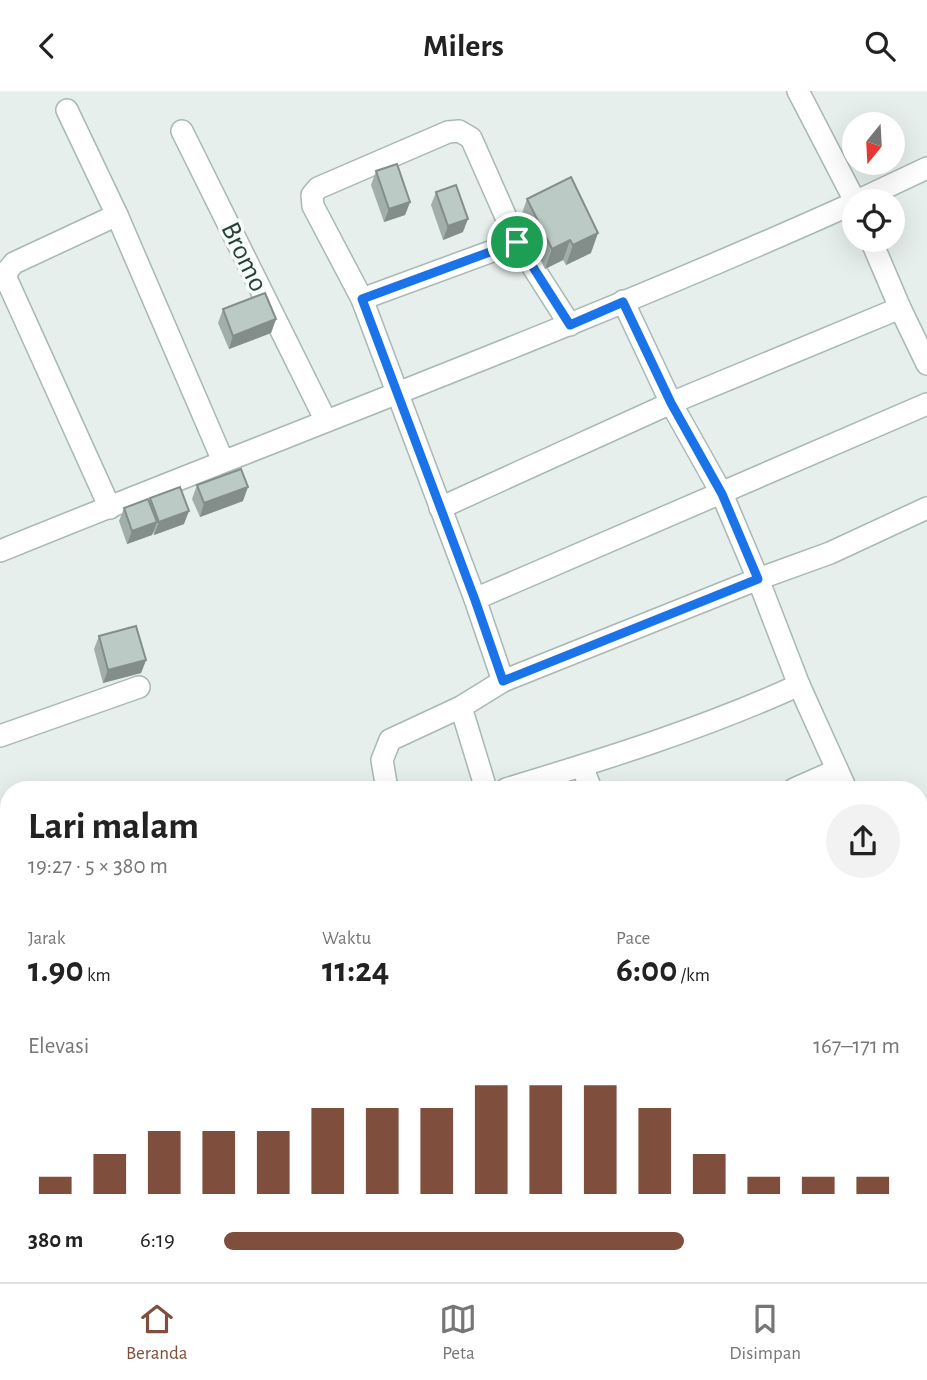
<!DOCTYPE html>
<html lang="id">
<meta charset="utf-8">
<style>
:root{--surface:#fff;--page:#f2f2f2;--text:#222;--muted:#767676;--line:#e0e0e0;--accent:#804e3d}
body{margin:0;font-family:"Alegreya Sans",sans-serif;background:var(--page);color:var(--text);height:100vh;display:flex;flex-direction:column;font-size:26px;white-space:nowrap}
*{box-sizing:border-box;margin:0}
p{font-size:23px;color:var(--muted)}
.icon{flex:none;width:38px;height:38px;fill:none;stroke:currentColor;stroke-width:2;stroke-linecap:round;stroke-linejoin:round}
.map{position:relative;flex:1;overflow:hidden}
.side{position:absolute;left:0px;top:690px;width:928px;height:502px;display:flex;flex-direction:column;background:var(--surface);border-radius:28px 28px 0 0;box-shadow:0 7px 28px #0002}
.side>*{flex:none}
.needle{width:46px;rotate:198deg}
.controls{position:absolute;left:842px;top:21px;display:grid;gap:14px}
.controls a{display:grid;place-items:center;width:63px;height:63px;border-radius:50%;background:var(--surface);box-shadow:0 7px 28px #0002;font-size:35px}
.pin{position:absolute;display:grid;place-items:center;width:60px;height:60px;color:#fff;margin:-30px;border:4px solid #fff;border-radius:50%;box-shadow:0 2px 7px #0007}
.round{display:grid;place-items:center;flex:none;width:74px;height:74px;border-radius:37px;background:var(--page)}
.head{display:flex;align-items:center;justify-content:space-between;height:119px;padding:0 28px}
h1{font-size:38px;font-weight:600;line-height:52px}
.figures{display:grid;grid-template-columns:repeat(3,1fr);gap:10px;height:119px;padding:7px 28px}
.figures div{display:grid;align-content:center}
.figures b{font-size:35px;font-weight:600}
.figures small{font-size:19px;font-weight:400}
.figures p{font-size:19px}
.chart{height:196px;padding:14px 28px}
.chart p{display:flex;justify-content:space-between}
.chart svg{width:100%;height:126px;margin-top:7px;stroke:var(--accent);stroke-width:6}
ul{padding:0 28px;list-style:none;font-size:23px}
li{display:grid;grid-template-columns:112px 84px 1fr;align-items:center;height:52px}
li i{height:18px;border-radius:9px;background:var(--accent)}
header{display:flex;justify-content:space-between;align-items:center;height:91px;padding:0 28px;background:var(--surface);font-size:32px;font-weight:600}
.tabs{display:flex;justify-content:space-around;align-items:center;height:98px;border-top:2px solid var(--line);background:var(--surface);font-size:19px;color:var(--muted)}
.tabs a{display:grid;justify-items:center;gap:4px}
.tabs .active{color:var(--accent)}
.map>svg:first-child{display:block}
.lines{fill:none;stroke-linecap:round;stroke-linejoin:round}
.minor-casing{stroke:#a8b8b2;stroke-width:24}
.minor{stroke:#fff;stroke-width:21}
.wall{fill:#a1aea9}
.shaded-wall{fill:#838d89}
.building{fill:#bbcac4;stroke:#838d89;stroke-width:2}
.route-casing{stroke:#fff;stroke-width:14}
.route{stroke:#1a73e8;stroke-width:9}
.labels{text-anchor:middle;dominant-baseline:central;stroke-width:7;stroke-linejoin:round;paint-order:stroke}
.street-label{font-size:28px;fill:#24423a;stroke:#f7fbf9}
</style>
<header><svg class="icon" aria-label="back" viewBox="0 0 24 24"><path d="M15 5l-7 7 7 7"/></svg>Milers<svg class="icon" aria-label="search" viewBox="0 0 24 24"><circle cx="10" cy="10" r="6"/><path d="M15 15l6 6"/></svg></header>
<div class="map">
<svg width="927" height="1191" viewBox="0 0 927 1191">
<rect width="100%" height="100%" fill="#e6efeb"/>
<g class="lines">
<defs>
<g id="minor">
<polyline points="798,0 855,110"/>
<polyline points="67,19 117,124 223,370"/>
<polyline points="182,40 326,330"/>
<polyline points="857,110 927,77"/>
<polyline points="871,149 900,217 927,273"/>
<polyline points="362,208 517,151 570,234"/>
<polyline points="110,417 6,187 8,179 14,172 117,124"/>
<polyline points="440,417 671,312 900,217"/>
<path d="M0 460C285 344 574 238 854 112"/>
<polyline points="475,508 927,313"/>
<polyline points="503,590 475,508 362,208 313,115 312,104 318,97 448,41 459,40 471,47 517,151"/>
<polyline points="799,594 846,698"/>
<polyline points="461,616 486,698"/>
<polyline points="0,645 139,596"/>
<polyline points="582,675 591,698"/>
<polyline points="387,698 382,669 390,649 461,616 503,590 758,488 722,403 671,312 623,210"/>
<path d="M506 698C605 668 705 637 799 594L758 488 830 462 927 417"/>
<polyline points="794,698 837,679"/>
<polyline points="919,777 927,774"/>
<polyline points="0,916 9,913"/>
<polyline points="919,989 927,986"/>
<polyline points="0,1033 9,1030"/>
<polyline points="919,1170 927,1167"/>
<polyline points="509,1191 568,1189 572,1191"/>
<polyline points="865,1191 878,1183"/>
</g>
</defs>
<use href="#minor" class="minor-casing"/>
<use href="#minor" class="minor"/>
</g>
<g class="wall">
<polygon points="376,80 410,111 405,124 384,131 371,94"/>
<polygon points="436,101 463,141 443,149 431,114"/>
<polygon points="527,108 591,162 566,174 563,169 545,178 520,128"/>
<polygon points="223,218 276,228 271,242 229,258 218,232"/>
<polygon points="197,394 243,410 200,426 192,408"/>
<polygon points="150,407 184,433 154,444 153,441 152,444 127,453 119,430 124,417 149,410"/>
<polygon points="99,545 146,569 141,582 103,592 94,558"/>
</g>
<g class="shaded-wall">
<polygon points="410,111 405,124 384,131 389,118"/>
<polygon points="468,128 463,141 443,149 448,135"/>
<polygon points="598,142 591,162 566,174 573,154"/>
<polygon points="570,149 563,169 545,178 552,158"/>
<polygon points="276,228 271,242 229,258 233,245"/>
<polygon points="248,396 243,410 200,426 204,412"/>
<polygon points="189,420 184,433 154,444 159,431"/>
<polygon points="157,431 152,444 127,453 132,440"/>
<polygon points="146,569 141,582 103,592 108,579"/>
</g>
<g class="building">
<polygon points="397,73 410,111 389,118 376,80"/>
<polygon points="571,86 598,142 573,154 570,149 552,158 527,108"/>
<polygon points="456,94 468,128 448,135 436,101"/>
<polygon points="265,202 276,228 233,245 223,218"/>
<polygon points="241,378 248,396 204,412 197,394"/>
<polygon points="180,396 189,420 159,431 150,407"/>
<polygon points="148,408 157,431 132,440 124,417"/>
<polygon points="136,535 146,569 108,579 99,545"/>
</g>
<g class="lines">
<defs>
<polygon id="route" points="517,151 570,234 623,211 671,312 722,403 758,488 503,590 475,509 362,208"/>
</defs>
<use href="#route" class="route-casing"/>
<use href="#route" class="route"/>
</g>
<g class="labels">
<g class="street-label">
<text transform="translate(244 166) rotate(64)">Bromo</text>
</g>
</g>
</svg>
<div class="controls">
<a><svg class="needle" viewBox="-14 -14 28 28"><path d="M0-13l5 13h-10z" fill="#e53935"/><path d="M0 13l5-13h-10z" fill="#767676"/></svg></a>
<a><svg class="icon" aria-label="locate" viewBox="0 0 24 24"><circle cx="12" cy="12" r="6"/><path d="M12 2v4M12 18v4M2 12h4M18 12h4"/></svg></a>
</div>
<div class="pin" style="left:517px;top:151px;background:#1e9e55"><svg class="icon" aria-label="arrive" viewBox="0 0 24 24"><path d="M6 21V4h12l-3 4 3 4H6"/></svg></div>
<section class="side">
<div class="head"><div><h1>Lari malam</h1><p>19:27 · 5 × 380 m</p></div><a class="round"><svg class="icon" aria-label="share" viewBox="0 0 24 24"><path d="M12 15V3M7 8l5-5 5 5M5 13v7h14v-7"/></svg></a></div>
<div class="figures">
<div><p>Jarak</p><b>1.90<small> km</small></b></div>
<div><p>Waktu</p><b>11:24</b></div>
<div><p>Pace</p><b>6:00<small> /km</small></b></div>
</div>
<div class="chart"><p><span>Elevasi</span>167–171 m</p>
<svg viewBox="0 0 160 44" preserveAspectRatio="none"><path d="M5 44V38M15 44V30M25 44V22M35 44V22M45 44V22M55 44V14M65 44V14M75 44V14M85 44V6M95 44V6M105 44V6M115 44V14M125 44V30M135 44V38M145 44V38M155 44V38"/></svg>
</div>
<ul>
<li><b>380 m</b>6:19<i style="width:68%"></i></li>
</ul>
</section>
</div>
<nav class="tabs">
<a class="active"><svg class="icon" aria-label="home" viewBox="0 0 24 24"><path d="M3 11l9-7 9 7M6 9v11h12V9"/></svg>Beranda</a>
<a><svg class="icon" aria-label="map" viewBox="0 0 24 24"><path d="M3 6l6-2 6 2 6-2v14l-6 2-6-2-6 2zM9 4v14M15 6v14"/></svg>Peta</a>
<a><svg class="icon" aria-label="saved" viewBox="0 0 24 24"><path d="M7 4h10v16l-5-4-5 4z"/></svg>Disimpan</a>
</nav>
